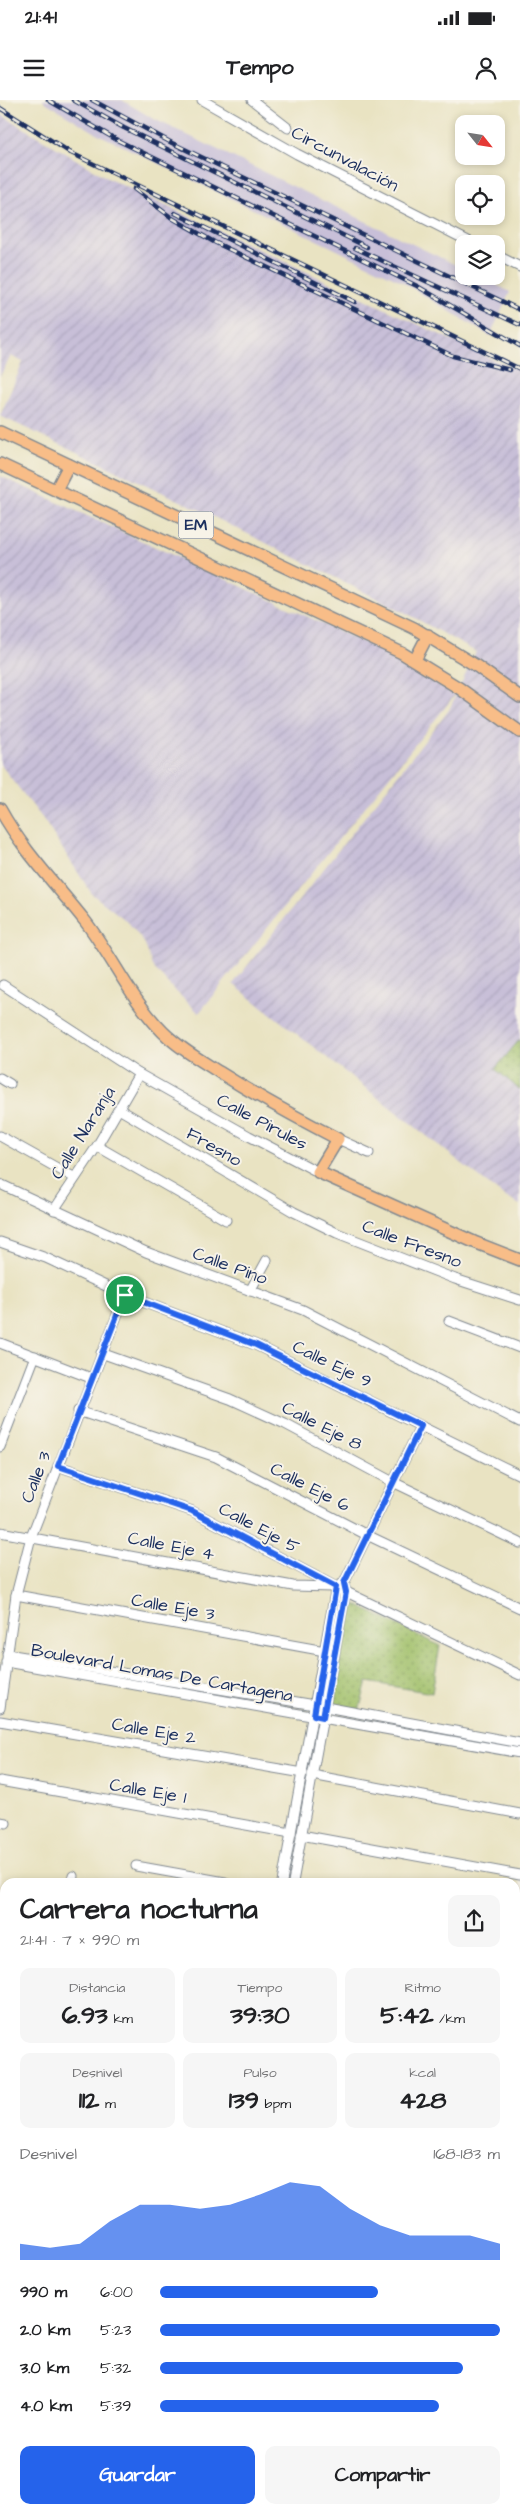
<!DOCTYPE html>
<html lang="es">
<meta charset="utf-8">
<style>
:root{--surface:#fff;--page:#f6f6f6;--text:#202124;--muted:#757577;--accent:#2563eb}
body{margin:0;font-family:"Architects Daughter",sans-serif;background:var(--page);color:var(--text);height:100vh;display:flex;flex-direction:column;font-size:19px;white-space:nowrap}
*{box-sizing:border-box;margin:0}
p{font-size:16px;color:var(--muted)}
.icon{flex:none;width:28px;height:28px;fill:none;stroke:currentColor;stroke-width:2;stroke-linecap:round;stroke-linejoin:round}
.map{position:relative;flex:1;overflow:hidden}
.details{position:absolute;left:0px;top:1778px;width:520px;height:636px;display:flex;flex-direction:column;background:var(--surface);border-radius:15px 15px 0 0;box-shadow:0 2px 8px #0003}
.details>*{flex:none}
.needle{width:32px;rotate:120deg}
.tools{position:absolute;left:455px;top:15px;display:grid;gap:10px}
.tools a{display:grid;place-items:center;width:50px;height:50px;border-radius:10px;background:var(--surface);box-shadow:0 2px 8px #0003;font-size:25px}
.pin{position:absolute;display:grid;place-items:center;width:42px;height:42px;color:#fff;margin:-21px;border:2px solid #fff;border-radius:50%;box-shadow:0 1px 5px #0007}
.round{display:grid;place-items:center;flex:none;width:52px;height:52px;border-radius:10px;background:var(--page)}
.overview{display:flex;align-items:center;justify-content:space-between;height:85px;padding:0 20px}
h1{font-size:28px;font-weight:800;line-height:38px}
.stats{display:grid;grid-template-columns:repeat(3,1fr);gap:8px;height:85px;padding:5px 20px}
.stats div{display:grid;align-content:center;border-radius:10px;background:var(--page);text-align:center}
.stats b{font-size:25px;font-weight:800}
.stats small{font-size:14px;font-weight:400}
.stats p{font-size:14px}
.chart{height:140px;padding:10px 20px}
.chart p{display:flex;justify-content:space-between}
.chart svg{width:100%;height:90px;margin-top:5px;fill:var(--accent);opacity:.7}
.action{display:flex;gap:10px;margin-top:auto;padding:10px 20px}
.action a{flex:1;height:58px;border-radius:10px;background:var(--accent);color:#fff;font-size:20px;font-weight:800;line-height:58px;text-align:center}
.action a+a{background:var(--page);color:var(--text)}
ul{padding:0 20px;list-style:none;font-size:16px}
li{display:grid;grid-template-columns:80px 60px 1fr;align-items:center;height:38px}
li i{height:12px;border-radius:6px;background:var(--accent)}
.status{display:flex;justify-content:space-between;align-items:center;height:35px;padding:0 25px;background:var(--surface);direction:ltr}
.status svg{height:14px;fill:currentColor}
header{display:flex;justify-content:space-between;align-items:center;height:65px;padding:0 20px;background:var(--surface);font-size:22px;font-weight:800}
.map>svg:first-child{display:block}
.industrial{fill:url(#industrial-furrows)}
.railway{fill:#c8bfd8}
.park{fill:url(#park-dots);stroke:#5e7864}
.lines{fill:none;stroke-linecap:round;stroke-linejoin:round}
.minor-casing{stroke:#828990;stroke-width:11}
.major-casing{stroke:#828990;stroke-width:14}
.minor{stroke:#fff;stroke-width:9}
.major{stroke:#f8bd88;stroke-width:11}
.rail-casing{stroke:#1b2f5e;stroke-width:4.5}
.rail{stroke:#f7f3e8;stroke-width:2.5;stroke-dasharray:8;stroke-linecap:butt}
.route-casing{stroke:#fff;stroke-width:10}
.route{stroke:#2563eb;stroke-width:6}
.labels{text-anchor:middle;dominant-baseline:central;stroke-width:4;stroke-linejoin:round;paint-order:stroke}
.shield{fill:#f7f3e8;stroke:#5d6a87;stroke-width:1}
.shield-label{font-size:16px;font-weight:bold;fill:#1b2f5e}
.street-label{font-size:18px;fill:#1b2f5e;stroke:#f7f3e8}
</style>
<div class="status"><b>21:41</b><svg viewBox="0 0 49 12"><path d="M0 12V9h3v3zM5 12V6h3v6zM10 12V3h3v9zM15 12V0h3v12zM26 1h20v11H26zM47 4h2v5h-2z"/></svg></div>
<header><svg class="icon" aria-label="menu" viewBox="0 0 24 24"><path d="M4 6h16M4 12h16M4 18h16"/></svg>Tempo<svg class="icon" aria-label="person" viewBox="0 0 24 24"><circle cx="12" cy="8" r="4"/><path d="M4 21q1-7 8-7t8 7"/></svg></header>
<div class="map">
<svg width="520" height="2413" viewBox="0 0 520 2413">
<defs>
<pattern id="industrial-furrows" width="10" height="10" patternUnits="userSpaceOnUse" patternTransform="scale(1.25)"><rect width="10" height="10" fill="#c8bfd8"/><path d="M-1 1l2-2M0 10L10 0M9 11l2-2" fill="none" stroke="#aba4bc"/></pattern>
<pattern id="park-dots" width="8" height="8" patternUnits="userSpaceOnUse" patternTransform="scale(1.25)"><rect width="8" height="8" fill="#a0c069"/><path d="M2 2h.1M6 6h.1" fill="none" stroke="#829c5a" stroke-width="1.8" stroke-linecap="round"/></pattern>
</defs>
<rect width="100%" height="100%" fill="#f7f3e8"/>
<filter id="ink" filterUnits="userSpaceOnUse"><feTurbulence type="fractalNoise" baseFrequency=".02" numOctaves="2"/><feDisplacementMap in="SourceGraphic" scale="10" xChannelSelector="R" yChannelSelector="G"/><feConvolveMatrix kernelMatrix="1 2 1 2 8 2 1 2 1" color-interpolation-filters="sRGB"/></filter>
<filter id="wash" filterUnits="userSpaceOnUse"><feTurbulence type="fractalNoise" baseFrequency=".0096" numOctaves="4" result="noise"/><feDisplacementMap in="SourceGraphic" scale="20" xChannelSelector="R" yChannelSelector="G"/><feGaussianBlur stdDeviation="1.12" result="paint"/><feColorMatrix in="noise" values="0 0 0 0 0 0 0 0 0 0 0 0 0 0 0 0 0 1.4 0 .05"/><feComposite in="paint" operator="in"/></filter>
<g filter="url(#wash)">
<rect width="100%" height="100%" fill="#e9e3c2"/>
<g class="industrial">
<polygon points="0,14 109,79 494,260 520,270 520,1105 502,1095 233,884 449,610 476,552 408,514 204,412 0,316 23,262 11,256 0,276"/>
<polygon points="0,376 385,552 455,595 199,913 172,888 152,866 145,844 128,822 92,794 43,719 0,664"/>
</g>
<polygon class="railway" points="42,0 122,0 152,18 464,169 464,176 479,176 510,192 490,236 399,180 96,33"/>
<g class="park">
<polygon points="520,939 520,990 495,969"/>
<polygon points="352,1503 440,1546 432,1593 367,1582 359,1611 331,1606"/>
</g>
</g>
<g filter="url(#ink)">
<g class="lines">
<defs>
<g id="minor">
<polyline points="202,0 297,54 474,144"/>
<polyline points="252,0 288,28"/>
<polyline points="496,155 520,167"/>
<polyline points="3,885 139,974 249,1036 318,1072"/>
<polyline points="0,978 10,984"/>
<polyline points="119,1009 294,1112 337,1133 455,1179 520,1200"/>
<polyline points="0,1036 75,1078"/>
<polyline points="338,1039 369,1053"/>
<polyline points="97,1046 226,1120"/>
<polyline points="0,1084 146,1152 303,1210 520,1322"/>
<polyline points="54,1110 97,1046 139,974"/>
<polyline points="0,1142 46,1158 125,1195 256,1245 520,1375"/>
<polyline points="250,1191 267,1160"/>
<polyline points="449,1221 520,1248"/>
<polyline points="0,1243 91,1278"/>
<polyline points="101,1253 230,1299 285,1324 393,1382 520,1443"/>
<polyline points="78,1311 216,1357 367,1435 520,1508"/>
<polyline points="0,1347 35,1256"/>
<polyline points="58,1366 192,1411 336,1487 520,1575"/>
<polyline points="0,1432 293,1486 333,1487"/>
<polyline points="16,1495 325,1551"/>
<polyline points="7,1554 315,1605 520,1643"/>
<polyline points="6,1562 520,1653"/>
<polyline points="0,1608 16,1495 31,1437 125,1195"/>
<polyline points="0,1621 303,1673"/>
<polyline points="312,1675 520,1714"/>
<polyline points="0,1681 291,1733"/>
<polyline points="0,1722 6,1723"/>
<polyline points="301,1735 520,1775"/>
<polyline points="136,1766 225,1782"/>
<polyline points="72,1782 73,1776"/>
<polyline points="282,1782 336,1487 344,1483 421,1326"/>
<polyline points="293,1782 344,1501 345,1488"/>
<polyline points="0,1907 5,1907"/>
<polyline points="0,1949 5,1950"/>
<polyline points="515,2000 520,2001"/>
<polyline points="0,2027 5,2027"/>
<polyline points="515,2040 520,2041"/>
<polyline points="0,2105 5,2107"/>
<polyline points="515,2118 520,2119"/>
<polyline points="515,2198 520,2199"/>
<polyline points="515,2245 520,2242"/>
<polyline points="0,2296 5,2289"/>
<polyline points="515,2318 520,2320"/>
<polyline points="482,2409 485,2413"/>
</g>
<g id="major">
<polyline points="0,332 414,528 475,565 520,597"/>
<polyline points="0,364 402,553 459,588 520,632"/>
<polyline points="56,390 69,365"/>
<polyline points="415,560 428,535"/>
<path d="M0 709C23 751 55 783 85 821 112 856 131 900 163 932 179 948 200 960 219 972 257 996 297 1018 338 1039L318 1072 474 1142 520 1160"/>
<polyline points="0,1918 5,1919"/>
<polyline points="0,1935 5,1936"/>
<polyline points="515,2010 520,2011"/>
<polyline points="515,2026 520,2027"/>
</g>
</defs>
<use href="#minor" class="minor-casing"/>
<use href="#major" class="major-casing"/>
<use href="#minor" class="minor"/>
<use href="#major" class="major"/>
<defs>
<g id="rail">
<polyline points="48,0 117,40 417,186 520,246"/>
<polyline points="73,0 124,28 367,147"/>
<polyline points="92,0 172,43 520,210"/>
<polyline points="0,8 71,53 520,269"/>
<polyline points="134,89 172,118 214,142 453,256 510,270"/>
<polyline points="175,113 355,202"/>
<polyline points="355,148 520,225"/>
</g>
</defs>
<use href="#rail" class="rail-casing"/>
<use href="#rail" class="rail"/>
</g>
</g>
<g class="lines" filter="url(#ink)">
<defs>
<polygon id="route" points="125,1195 256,1245 421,1326 344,1483 346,1492 323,1617 314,1615 336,1487 192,1411 58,1366"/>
</defs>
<use href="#route" class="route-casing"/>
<use href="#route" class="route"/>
</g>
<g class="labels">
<rect class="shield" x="178.5" y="411.5" width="35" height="27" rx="4"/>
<g class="shield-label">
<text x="196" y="425">EM</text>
</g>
<g class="street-label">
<text transform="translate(345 59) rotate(28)">Circunvalación</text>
<text transform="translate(262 1022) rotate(28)">Calle Pirules</text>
<text transform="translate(83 1033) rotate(-58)">Calle Naranja</text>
<text transform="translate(214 1047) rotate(30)">Fresno</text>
<text transform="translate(412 1144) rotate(21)">Calle Fresno</text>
<text transform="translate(230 1166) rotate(20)">Calle Pino</text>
<text transform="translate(332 1264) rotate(26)">Calle Eje 9</text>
<text transform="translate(322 1326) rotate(27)">Calle Eje 8</text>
<text transform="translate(36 1377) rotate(-69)">Calle 3</text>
<text transform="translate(310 1387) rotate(27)">Calle Eje 6</text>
<text transform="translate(259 1428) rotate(28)">Calle Eje 5</text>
<text transform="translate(171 1446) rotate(11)">Calle Eje 4</text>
<text transform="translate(173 1507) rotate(10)">Calle Eje 3</text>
<text transform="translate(162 1573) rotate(10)">Boulevard Lomas De Cartagena</text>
<text transform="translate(154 1631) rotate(10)">Calle Eje 2</text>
<text transform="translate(148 1691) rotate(10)">Calle Eje 1</text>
</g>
</g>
</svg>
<div class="tools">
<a><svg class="needle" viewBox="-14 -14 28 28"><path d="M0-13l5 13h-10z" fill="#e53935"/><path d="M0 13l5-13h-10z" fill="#757577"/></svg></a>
<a><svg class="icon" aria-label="locate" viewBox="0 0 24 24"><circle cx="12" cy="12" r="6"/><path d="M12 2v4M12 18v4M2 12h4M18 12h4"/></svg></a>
<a><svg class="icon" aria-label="layers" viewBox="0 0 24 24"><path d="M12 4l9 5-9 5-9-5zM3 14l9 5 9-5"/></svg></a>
</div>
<div class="pin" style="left:125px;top:1195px;background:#1e9e55"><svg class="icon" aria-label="arrive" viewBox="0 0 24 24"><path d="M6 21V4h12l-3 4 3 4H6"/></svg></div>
<section class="details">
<div class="overview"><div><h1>Carrera nocturna</h1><p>21:41 · 7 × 990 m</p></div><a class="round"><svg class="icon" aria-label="share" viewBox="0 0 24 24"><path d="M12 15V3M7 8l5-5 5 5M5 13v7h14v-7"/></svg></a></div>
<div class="stats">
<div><p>Distancia</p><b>6.93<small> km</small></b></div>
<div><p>Tiempo</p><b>39:30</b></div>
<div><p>Ritmo</p><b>5:42<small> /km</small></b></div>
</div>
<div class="stats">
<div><p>Desnivel</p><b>112<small> m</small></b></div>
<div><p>Pulso</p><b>139<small> bpm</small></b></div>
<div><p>kcal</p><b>428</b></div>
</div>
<div class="chart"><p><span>Desnivel</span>168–183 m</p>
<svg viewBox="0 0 160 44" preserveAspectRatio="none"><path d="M0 44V36L10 38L20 36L30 25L40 17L50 17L60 19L70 17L80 12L90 6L100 8L110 19L120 27L130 32L140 32L150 32L160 36V44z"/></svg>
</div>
<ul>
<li><b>990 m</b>6:00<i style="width:64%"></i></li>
<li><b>2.0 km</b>5:23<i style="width:100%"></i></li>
<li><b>3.0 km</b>5:32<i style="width:89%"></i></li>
<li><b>4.0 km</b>5:39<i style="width:82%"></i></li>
</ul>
<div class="action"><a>Guardar</a><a>Compartir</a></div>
</section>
</div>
